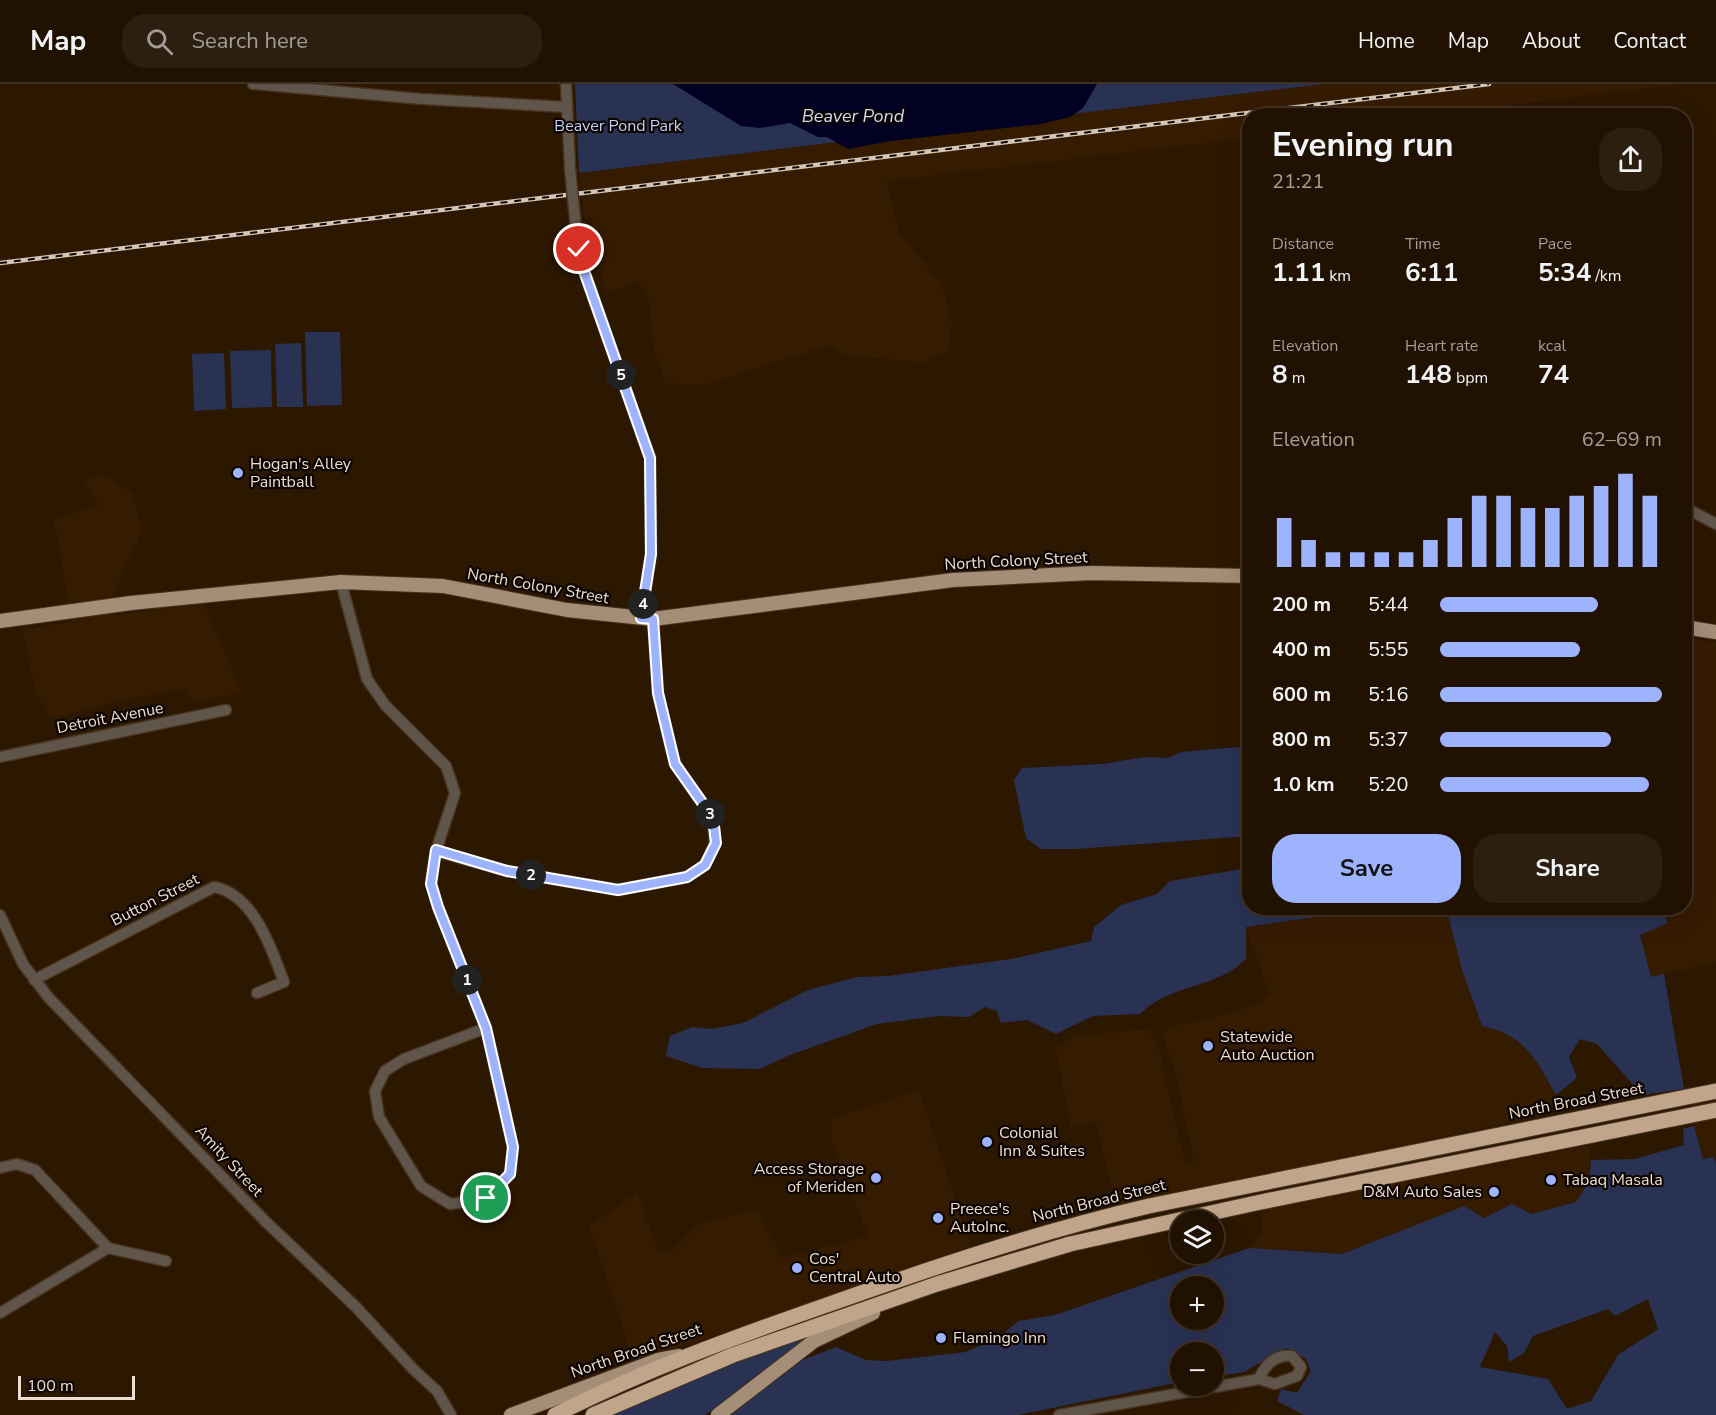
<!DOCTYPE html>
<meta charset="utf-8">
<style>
:root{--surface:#211101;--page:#2d1f10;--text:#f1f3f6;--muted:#a29d99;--line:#3e3123;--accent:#9eb3fd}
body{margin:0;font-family:"Nunito Sans",sans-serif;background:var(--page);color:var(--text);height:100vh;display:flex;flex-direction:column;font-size:22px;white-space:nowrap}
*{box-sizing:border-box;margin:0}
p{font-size:20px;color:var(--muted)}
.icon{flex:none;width:33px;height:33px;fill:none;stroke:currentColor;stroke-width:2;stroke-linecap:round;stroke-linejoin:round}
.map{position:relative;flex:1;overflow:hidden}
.details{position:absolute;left:1242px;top:24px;width:450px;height:807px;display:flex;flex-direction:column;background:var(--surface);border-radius:24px;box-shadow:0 6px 24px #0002,0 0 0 2px var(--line)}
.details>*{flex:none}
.fabs{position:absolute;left:1170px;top:1126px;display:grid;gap:12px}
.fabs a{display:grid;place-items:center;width:54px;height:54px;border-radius:50%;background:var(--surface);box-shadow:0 6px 24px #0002,0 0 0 2px var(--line);font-size:30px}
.scale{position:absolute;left:18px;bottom:15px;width:117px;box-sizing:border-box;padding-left:6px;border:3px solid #ecded0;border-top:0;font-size:16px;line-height:21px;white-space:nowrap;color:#ecded0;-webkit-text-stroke:4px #0d0501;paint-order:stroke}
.pin{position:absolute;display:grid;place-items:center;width:51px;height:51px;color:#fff;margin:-26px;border:3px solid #fff;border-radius:50%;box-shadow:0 2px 6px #0007}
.km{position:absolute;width:30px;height:30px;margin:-15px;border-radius:50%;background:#222;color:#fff;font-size:16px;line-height:30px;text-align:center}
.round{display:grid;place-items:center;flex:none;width:63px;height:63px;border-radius:24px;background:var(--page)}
.head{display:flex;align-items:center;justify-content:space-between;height:102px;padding:0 30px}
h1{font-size:33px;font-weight:700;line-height:45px}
.figures{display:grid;grid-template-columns:repeat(3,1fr);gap:9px;height:102px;padding:6px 30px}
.figures div{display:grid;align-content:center}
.figures b{font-size:26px;font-weight:700}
.figures small{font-size:16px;font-weight:400}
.figures p{font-size:16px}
.chart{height:168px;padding:12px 30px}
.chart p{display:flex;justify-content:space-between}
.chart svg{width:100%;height:108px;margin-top:6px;stroke:var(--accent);stroke-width:6}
.primary-button{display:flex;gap:12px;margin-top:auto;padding:12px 30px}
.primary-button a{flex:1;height:69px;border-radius:24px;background:var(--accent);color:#111;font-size:24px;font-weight:700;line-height:69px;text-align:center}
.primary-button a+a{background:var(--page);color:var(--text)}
ul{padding:0 30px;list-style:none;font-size:20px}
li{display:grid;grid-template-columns:96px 72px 1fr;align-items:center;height:45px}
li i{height:15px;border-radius:8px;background:var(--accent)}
header{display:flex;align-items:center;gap:36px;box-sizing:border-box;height:84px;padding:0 30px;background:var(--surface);border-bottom:2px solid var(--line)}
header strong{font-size:28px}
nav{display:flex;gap:33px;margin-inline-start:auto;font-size:21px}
.search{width:420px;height:54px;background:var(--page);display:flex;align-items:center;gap:15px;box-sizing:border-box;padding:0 21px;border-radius:24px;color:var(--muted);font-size:22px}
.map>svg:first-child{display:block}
.built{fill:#351b00}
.green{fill:#293253;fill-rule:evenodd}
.water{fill:#020124}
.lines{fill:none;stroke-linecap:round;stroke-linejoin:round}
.minor-casing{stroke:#47331e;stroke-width:13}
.major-casing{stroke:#47331e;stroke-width:16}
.highway-casing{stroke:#47331e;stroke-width:17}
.minor{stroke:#60554b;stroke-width:10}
.major{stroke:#a58e78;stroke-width:14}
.highway{stroke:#c1a58b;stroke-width:15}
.rail-casing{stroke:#d4c5b6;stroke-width:4.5}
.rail{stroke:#0d0501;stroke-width:2;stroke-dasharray:7;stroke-linecap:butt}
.minor-bridge-casing{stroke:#47331e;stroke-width:13;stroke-linecap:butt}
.minor-bridge{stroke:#60554b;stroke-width:10}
.route-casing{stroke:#fff;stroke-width:12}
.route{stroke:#9eb3fd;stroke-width:8}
.poi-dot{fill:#9eb3fd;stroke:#0d0501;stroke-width:2}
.labels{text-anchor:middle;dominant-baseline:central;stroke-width:4.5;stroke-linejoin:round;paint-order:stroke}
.park-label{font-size:16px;fill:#bfcdf9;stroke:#0d0501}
.poi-label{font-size:16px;fill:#ecded0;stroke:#0d0501;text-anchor:start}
.street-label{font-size:16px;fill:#ecded0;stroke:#0d0501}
.water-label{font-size:18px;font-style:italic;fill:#cfd8f6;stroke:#0d0501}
</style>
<header>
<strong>Map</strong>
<div class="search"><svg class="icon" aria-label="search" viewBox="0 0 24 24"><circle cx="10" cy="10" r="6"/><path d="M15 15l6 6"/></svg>Search here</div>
<nav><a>Home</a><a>Map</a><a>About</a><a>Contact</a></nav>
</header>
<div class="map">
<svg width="1716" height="1331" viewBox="0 0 1716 1331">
<rect width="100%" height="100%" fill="#2c1701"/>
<g class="built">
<polygon points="1323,0 1680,0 1434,31 1250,32 1249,54 887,97 898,146 941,200 952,235 949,267 924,278 845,272 831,261 706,301 664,299 653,259 649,216 639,199 606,209 594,164 592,133 584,134 579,89 834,58 848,65 890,57 1041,40 1078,29"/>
<polygon points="101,390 134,411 142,447 112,514 114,531 204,519 242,609 193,618 183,606 128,615 50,635 36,609 22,545 72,538 54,436 98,421 84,396"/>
<polygon points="1685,554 1716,558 1716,879 1651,893 1640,850 1644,847 1648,827 1645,824 1684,824"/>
<polygon points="1376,824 1446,824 1462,886 1482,942 1503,946 1532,968 1556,1011 1548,1030 1109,1125 1115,1118 1096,1038 1071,1043 1056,966 1073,952 1149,945 1160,968 1185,1080 1194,1079 1176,991 1162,948 1174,942 1236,928 1262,916 1269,909 1245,843"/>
<polygon points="1716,998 1716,1079 1712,1073 1703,1076 1685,1005"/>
<polygon points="919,1006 972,1165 634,1279 589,1143 637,1108 659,1169 672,1166 699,1139 757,1125 783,1174 868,1152 832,1061 832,1034"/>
<polygon points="1591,1061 1589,1097 1576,1118 1531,1130 1511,1121 1484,1134 1464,1122 1342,1170 1249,1164 1263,1148 1260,1126"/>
</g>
<g class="green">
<polygon points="575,0 1323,0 579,89"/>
<polygon points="305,248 340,248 342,321 307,322"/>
<polygon points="301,259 303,323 277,323 275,260"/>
<polygon points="271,266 272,323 232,324 230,267"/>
<polygon points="224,269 226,325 194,327 192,270"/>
<polygon points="1249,662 1249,752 1076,765 1041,765 1026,754 1014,696 1022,684 1102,680 1145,673 1167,674 1181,668"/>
<path d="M1242 785 1240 800 1249 809 1250 824H1381L1246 843V875C1219 904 1169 900 1140 930L1093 932 1056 950 1027 936 1001 939 997 927 985 923 969 933 939 932 877 940 790 971 760 985 702 984 666 972 670 952 692 943 712 945 743 939 808 906 857 893 888 892 1011 875 1091 857 1094 843 1121 821 1157 810 1170 797Z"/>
<path d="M1446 824H1645L1648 827 1659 824 1668 839 1640 851 1651 893 1664 890 1684 1005 1642 1011 1597 960 1580 955 1569 973 1577 994 1556 1011C1536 975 1525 951 1482 942L1462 886Z"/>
<path d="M1694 1042 1703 1075 1713 1073 1716 1079V1331H1304L1277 1317 1281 1305 1297 1309 1311 1287 1306 1275 1286 1264 1244 1288 1214 1293V1269H1180V1298L1018 1331H729L800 1277 836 1263 866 1276 886 1277 966 1268 997 1254 1019 1237 1055 1231 1249 1164 1342 1170 1464 1122 1484 1134 1512 1120 1531 1130 1576 1118 1589 1097 1591 1076 1635 1075 1684 1061 1683 1045ZM1180 1203H1214V1236H1180ZM1648 1215 1658 1245 1618 1271 1591 1317 1567 1325 1548 1295 1480 1283 1495 1248 1507 1262 1509 1278 1524 1269 1533 1252 1608 1225 1615 1232Z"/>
<polygon points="803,1254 807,1258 705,1331 607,1331 746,1273"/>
</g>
<polygon class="water" points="673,0 1097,0 1083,24 1070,33 1041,40 890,57 848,65 827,53 818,53 790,39 760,44 741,42"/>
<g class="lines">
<defs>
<g id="minor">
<polyline points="253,0 422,15 567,23"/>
<polyline points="566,0 570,85"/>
<polyline points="576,145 584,187 650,374 651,470 641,534"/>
<polyline points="1684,423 1716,440"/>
<polyline points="341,498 367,595 385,621 446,682 455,709 436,767 431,799 438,823 486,944 513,1063 510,1090 486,1115 450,1120 421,1102 379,1033 375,1007 385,987 404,975 486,944"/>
<polyline points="0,673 226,626"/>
<polyline points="436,767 507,787 618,806 687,793 705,781 715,759 713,734 675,680 658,609 653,535"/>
<polyline points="0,831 23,880 49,914 266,1138 355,1222 414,1286 437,1307 451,1331"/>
<path d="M34 896 214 803C254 810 272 866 284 898L257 909"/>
<polyline points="0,1084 17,1080 35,1086 108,1164 166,1177"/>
<polyline points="0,1229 108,1164"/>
<path d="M1059 1331 1259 1295 1275 1300 1297 1292 1301 1283 1292 1272C1275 1270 1265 1281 1259 1295"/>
</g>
<g id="major">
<polyline points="0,537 131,519 341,498 443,502 567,526 653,535 953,496 1092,489 1250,492"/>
<polyline points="1684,543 1716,548"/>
<polyline points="511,1331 658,1276 679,1272"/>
<polyline points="718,1331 814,1257 873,1229"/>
</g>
<g id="highway">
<path d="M555 1331C642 1287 732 1254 824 1222 931 1184 1038 1148 1149 1122L1716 1007"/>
<polyline points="593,1331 733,1271 937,1200 1070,1160 1256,1119 1716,1026"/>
</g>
</defs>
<use href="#minor" class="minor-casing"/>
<use href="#major" class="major-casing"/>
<use href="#highway" class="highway-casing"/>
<use href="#minor" class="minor"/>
<use href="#major" class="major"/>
<use href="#highway" class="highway"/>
<defs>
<polyline id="rail" points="0,179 1489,0"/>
</defs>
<use href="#rail" class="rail-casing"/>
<use href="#rail" class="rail"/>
<defs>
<polyline id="minor-bridge" points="570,85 576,145"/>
</defs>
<use href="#minor-bridge" class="minor-bridge-casing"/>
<use href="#minor-bridge" class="minor-bridge"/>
</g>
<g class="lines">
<defs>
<polyline id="route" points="486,1114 510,1090 513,1063 486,944 438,823 431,800 436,766 507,787 618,806 687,793 705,781 716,759 713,734 675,680 658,609 653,535 641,534 651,470 650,374 584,187 579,165"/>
</defs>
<use href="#route" class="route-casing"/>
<use href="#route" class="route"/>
</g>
<g class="poi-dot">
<circle cx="238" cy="389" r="6"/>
<circle cx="1208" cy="962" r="6"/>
<circle cx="987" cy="1058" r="6"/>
<circle cx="876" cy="1094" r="6"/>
<circle cx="1551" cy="1096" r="6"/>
<circle cx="1494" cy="1108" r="6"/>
<circle cx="938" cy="1134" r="6"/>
<circle cx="797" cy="1184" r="6"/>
<circle cx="941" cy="1254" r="6"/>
</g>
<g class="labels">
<g class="park-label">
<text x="618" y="42">Beaver Pond Park</text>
</g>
<g class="poi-label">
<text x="250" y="380">Hogan's Alley<tspan x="250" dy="18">Paintball</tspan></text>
<text x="1220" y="953">Statewide<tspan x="1220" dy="18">Auto Auction</tspan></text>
<text x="999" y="1049">Colonial<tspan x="999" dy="18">Inn &amp; Suites</tspan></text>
<text x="864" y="1085" text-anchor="end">Access Storage<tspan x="864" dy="18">of Meriden</tspan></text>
<text x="1563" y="1096">Tabaq Masala</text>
<text x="1482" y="1108" text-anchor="end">D&amp;M Auto Sales</text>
<text x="950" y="1125">Preece's<tspan x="950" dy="18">AutoInc.</tspan></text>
<text x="809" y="1175">Cos'<tspan x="809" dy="18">Central Auto</tspan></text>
<text x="953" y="1254">Flamingo Inn</text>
</g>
<g class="street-label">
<text transform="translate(1016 477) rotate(-3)">North Colony Street</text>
<text transform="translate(538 502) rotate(10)">North Colony Street</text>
<text transform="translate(110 634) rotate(-11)">Detroit Avenue</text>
<text transform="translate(155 816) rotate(-27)">Button Street</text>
<text transform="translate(1576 1017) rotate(-11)">North Broad Street</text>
<text transform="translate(229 1077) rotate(47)">Amity Street</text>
<text transform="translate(1099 1117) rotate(-14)">North Broad Street</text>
<text transform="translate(636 1267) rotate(-19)">North Broad Street</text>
</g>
<g class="water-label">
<text x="853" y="32">Beaver Pond</text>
</g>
</g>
</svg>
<div class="fabs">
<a><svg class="icon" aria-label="layers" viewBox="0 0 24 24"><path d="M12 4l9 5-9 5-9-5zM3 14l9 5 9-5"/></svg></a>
<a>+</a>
<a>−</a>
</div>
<div class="scale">100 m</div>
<div class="pin" style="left:486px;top:1114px;background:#1e9e55"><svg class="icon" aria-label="arrive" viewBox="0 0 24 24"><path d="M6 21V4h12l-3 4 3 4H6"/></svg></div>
<div class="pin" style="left:579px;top:165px;background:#d93025"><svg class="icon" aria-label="check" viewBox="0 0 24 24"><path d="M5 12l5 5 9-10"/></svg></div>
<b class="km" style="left:467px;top:896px">1</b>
<b class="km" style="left:531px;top:791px">2</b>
<b class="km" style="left:710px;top:730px">3</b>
<b class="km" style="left:643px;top:520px">4</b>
<b class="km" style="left:621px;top:291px">5</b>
<section class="details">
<div class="head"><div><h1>Evening run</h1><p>21:21</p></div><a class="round"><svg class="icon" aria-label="share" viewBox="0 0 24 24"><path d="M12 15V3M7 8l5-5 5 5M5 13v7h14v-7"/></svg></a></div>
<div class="figures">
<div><p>Distance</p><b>1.11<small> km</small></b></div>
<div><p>Time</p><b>6:11</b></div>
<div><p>Pace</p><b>5:34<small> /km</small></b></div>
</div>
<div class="figures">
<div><p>Elevation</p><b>8<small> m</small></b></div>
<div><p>Heart rate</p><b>148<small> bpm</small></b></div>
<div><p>kcal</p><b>74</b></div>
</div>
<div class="chart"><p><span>Elevation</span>62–69 m</p>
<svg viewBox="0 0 160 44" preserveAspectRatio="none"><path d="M5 44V24M15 44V33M25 44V38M35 44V38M45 44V38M55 44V38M65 44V33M75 44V24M85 44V15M95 44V15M105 44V20M115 44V20M125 44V15M135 44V11M145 44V6M155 44V15"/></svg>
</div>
<ul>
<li><b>200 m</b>5:44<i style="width:71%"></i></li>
<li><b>400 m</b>5:55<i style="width:63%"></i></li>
<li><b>600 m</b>5:16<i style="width:100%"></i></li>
<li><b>800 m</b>5:37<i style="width:77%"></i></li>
<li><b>1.0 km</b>5:20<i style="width:94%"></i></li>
</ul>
<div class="primary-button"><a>Save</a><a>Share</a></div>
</section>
</div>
